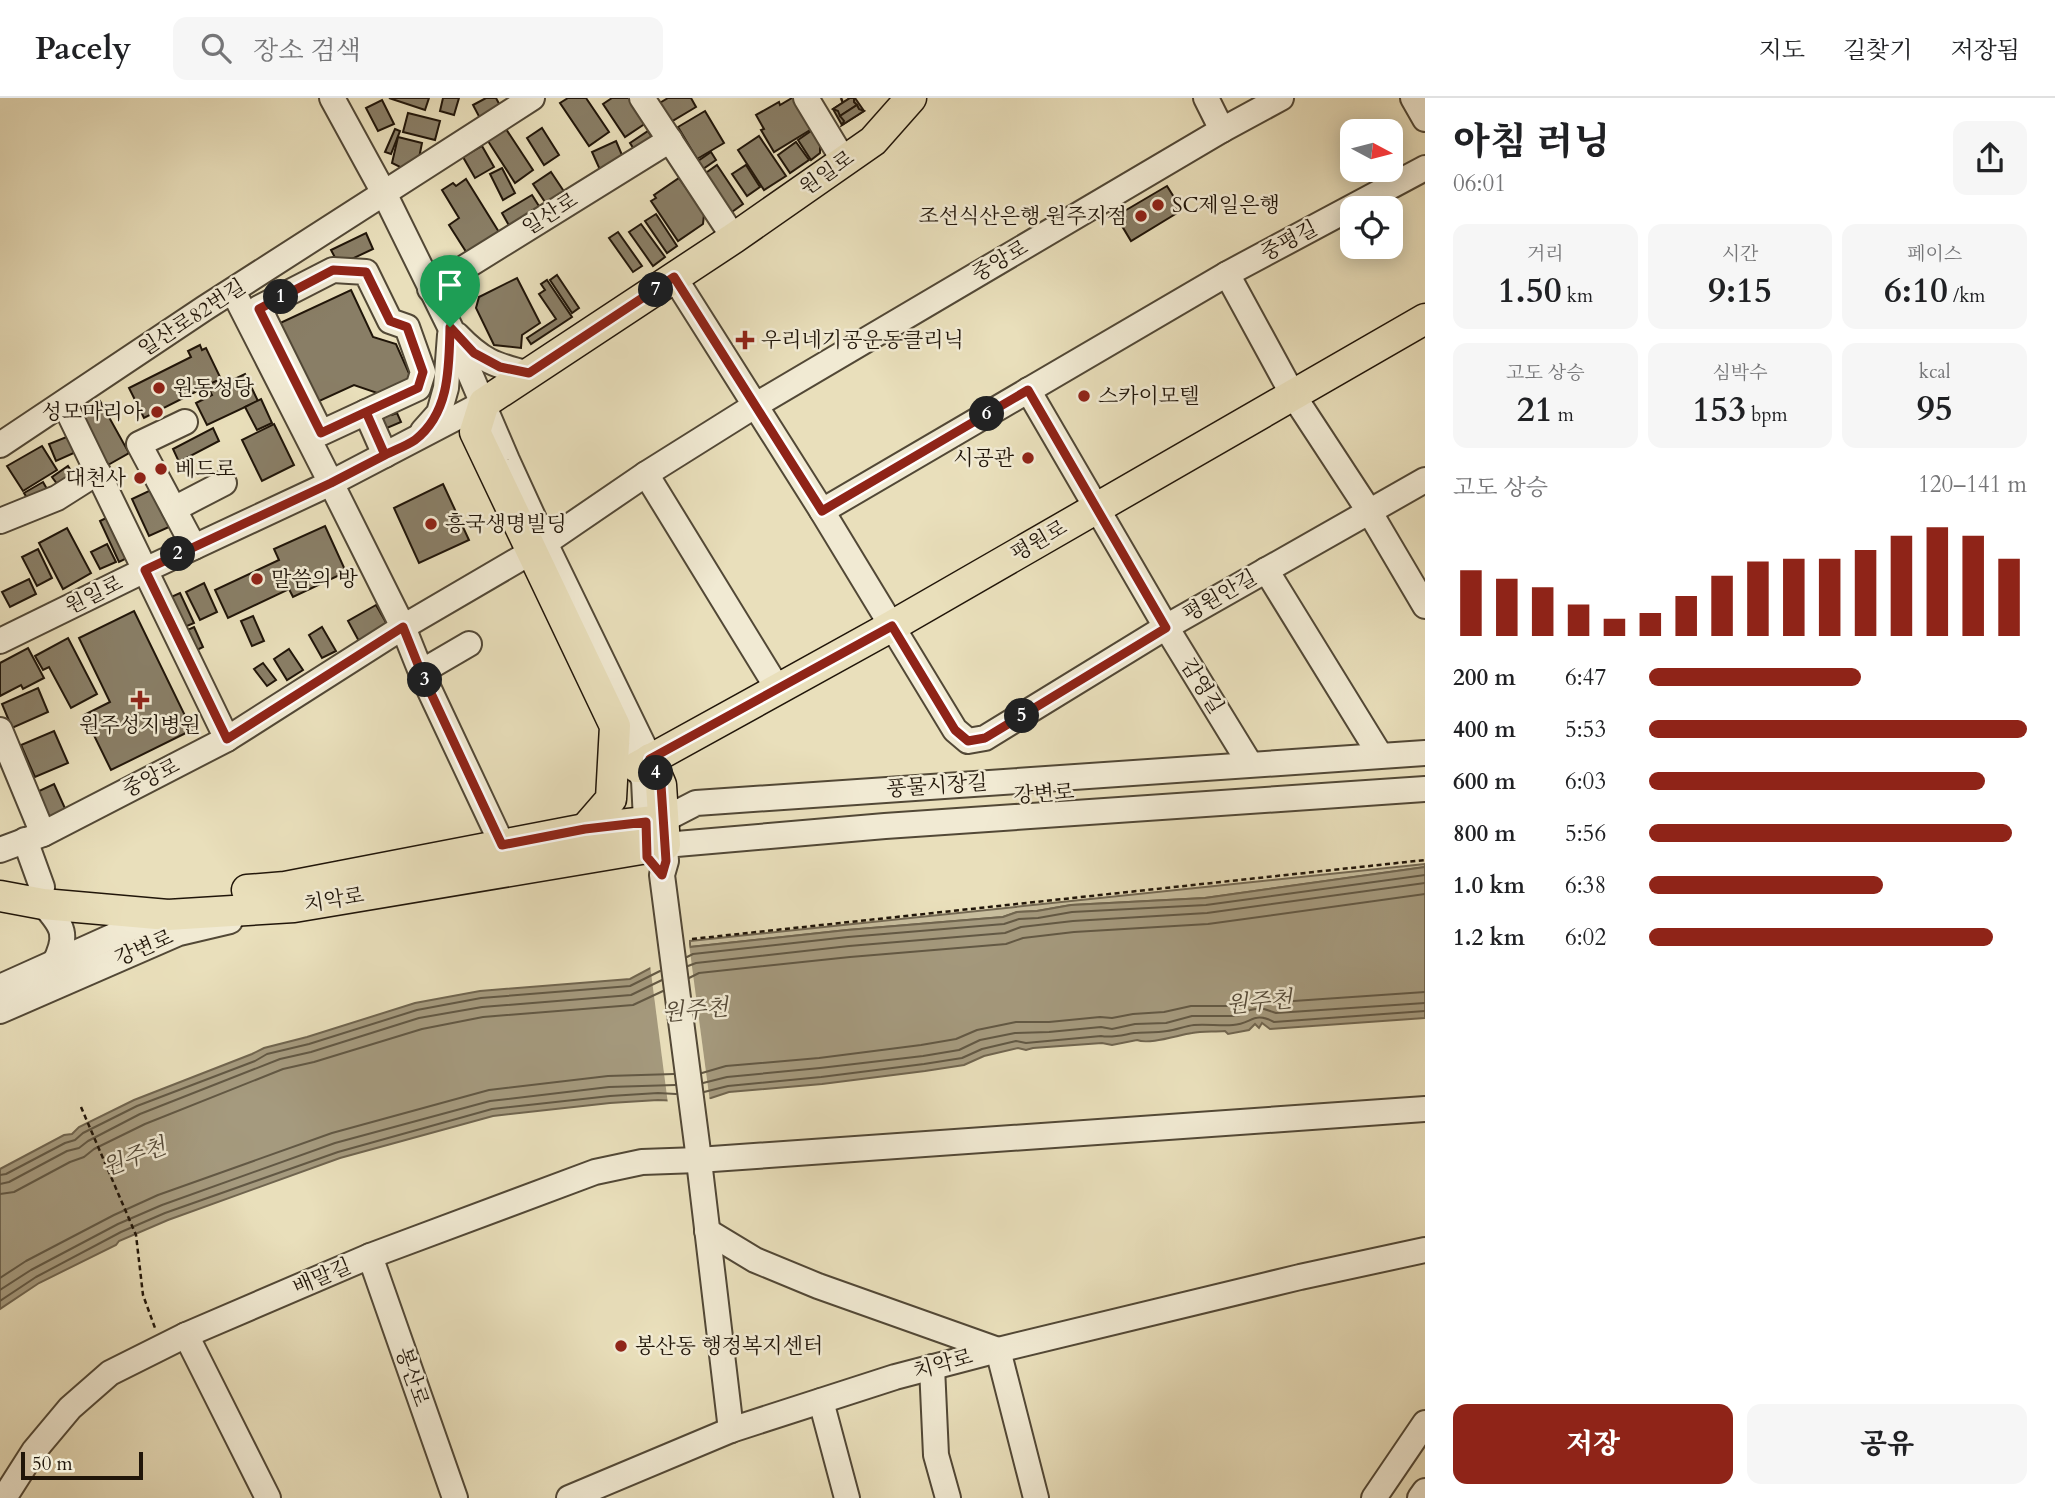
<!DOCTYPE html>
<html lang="ko">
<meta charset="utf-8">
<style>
:root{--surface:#fff;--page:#f6f6f6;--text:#202124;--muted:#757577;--line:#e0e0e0;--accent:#8f2418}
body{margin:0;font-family:Cardo,"Noto Serif KR",serif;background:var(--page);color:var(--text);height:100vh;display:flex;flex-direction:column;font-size:26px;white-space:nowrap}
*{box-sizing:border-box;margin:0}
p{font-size:23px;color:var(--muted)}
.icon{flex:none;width:38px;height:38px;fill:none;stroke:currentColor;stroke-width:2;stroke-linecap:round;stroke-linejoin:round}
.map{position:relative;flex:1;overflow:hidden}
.details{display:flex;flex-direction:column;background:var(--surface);width:630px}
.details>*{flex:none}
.needle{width:46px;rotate:97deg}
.buttons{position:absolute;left:1340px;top:21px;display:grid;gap:14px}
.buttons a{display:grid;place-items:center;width:63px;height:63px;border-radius:14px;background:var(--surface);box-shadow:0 4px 18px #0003;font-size:35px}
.scale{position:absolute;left:21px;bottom:18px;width:122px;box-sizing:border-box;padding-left:7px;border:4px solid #201509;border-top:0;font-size:19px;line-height:24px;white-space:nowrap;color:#201509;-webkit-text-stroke:5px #f1ead3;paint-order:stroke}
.pin{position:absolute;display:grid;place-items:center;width:60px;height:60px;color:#fff;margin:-72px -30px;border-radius:50% 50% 50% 0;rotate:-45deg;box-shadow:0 0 7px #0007}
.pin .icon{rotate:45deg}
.km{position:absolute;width:35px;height:35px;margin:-18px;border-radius:50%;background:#222;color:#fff;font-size:19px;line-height:35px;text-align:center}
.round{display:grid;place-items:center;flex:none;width:74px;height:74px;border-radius:14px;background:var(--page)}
.head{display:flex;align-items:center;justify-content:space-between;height:119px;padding:0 28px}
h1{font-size:38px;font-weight:800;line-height:52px}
.figures{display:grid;grid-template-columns:repeat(3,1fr);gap:10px;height:119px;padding:7px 28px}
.figures div{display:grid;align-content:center;border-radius:14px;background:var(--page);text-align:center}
.figures b{font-size:35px;font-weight:800}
.figures small{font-size:19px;font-weight:400}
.figures p{font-size:19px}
.chart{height:196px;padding:14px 28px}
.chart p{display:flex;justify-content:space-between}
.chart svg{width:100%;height:126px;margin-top:7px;stroke:var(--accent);stroke-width:6}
.button{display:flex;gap:14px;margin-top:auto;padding:14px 28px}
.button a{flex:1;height:80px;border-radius:14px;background:var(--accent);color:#fff;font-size:28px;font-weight:800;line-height:80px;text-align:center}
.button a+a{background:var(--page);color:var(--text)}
ul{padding:0 28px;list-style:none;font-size:23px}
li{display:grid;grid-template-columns:112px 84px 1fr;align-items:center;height:52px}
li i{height:18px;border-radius:9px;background:var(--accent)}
header{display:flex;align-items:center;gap:42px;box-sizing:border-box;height:98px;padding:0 35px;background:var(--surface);border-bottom:2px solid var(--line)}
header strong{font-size:33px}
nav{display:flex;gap:38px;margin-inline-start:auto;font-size:24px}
.search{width:490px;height:63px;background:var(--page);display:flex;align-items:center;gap:18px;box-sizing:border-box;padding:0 24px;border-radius:14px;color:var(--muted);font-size:26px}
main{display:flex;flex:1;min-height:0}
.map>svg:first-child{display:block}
.green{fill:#c7bd9d;stroke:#746953;stroke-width:2}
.water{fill:#a59a7e;stroke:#70654f;stroke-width:2}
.pier{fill:#e9dfbb}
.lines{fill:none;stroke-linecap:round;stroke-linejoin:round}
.shore{stroke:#625844;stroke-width:2}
.building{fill:#897e66;stroke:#201509;stroke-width:2}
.minor-casing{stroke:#524836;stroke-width:28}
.major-casing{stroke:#201509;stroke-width:33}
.path{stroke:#201509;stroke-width:2.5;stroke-dasharray:5 3.5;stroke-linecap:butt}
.minor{stroke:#f1ead3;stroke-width:24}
.major{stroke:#e9dfbb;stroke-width:30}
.route-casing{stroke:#fff;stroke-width:14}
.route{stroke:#8f2418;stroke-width:9}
.poi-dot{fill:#8f2418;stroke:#f1ead3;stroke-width:2.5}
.labels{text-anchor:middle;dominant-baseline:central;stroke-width:5;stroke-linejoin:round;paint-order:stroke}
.street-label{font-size:21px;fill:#201509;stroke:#f1ead3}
.poi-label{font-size:21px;fill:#201509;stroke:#f1ead3;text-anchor:start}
.water-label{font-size:23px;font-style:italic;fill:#554a38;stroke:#f1ead3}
</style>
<header>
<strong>Pacely</strong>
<div class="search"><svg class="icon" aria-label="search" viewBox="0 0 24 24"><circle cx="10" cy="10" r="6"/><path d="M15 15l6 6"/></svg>장소 검색</div>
<nav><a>지도</a><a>길찾기</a><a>저장됨</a></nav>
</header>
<main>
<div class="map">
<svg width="1425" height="1400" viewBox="0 0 1425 1400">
<rect width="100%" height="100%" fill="#e9dfbb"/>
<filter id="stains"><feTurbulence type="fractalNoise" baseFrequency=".00286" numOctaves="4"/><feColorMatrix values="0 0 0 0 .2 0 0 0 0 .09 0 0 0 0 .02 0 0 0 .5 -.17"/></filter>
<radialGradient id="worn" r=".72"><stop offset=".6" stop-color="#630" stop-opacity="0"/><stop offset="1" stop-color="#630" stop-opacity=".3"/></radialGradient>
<polygon class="green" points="1425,766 1425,769 1205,800 1071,807 1037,813 1017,814 1003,819 847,832 690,849 690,843"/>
<path class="water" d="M1425 769V920L1270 931 1262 925 1259 930 1255 926 1249 932 1228 936 1225 933C1214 934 1202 933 1192 935 1178 937 1149 947 1137 942L1112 947 1102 945 1033 950 1026 952 1018 950 984 958 964 967 925 973 822 986 729 994 711 1000 681 1003 658 1002 610 1005 493 1018 340 1060 168 1122 119 1143 116 1147 39 1185 0 1211V1071L64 1037 72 1036 79 1029 134 1002 252 956 264 950 307 939 415 905 480 893 630 881 690 849 847 832 1003 819 1017 814 1037 813 1071 807 1205 800Z"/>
<polygon class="pier" points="689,846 710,1004 668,1006 650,867"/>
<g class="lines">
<g class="shore">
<polyline points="687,859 693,856 848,839 1004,826 1019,821 1038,820 1072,814 1206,807 1425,777"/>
<polyline points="688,868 696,865 849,848 1005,835 1021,829 1073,823 1207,815 1425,785"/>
<polyline points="689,880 699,875 850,859 1006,846 1023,840 1074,834 1208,826 1425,796"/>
<polyline points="702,975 726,968 819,960 921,947 956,941 977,932 1016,924 1049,924 1100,919 1112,920 1133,916 1164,914 1191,908 1232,908 1246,902 1261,899 1279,904 1425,894"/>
<polyline points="703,985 727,979 820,970 923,958 959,952 980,942 1015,935 1049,934 1101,929 1112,931 1135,926 1166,925 1192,918 1232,918 1241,917 1250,912 1261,910 1276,915 1425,905"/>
<path d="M704 994 728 988 821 979 924 966 962 960 982 951 1016 943 1026 945 1101 938C1113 940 1122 937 1134 935 1144 934 1156 935 1167 933 1176 932 1185 928 1194 927 1207 926 1220 928 1233 927 1252 926 1253 913 1274 924L1425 913"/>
<polyline points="0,1077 6,1076 65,1045 75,1042 83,1035 137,1008 255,963 267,956 309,946 417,912 481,900 630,888 660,873"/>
<polyline points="0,1086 9,1084 67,1053 79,1050 88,1043 140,1016 280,961 311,954 419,920 482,909 631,897 662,882"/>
<polyline points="0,1096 14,1094 70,1064 84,1059 94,1051 145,1026 283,971 314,964 422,931 483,919 633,907 663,893"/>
<polyline points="0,1180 26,1163 114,1117 158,1097 332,1035 489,992 608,978 674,976"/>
<polyline points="0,1192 31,1172 118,1126 162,1107 335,1045 490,1003 609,989 675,987"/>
<polyline points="0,1203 36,1179 121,1134 165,1115 338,1054 492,1011 610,998 658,995 676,996"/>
</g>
</g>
<g class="building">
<polygon points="389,0 429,0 425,12"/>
<polygon points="443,0 459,0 454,17 440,13"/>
<polygon points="486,0 496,0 504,15 483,26 473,7"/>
<polygon points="568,0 586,0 609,34 589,48 560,5"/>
<polygon points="612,0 634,0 649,23 625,39 603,6"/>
<polygon points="668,0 691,0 696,9 669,25 658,6"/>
<polygon points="792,0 797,0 815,29 774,54 761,32 764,31 756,17 779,4 780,7"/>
<polygon points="850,0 855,0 864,13 842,27 833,11"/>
<polygon points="850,0 854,0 854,4 857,7 840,18 838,13 833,11"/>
<polygon points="382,2 394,26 378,33 366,10"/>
<polygon points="857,7 859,11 864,13 842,27 844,23 840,18"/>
<polygon points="705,13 724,45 697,61 678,29"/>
<polygon points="408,15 440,23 435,42 403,34"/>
<polygon points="542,30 559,57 544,67 527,40"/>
<polygon points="395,31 400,33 391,56 385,54"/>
<polygon points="506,31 533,72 515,85 488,43"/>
<polygon points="648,33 655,44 637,56 630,45"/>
<polygon points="811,33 820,46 820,55 811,62 798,42"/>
<polygon points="759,38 786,78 764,92 738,52"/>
<polygon points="398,39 422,45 418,65 404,71 392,65"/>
<polygon points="616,43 625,64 601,74 592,54"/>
<polygon points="796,44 809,62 790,75 778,57"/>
<polygon points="482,48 494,69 475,80 463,59"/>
<polygon points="711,54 716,62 703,71 698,63"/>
<polygon points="717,67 743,106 729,116 703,77"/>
<polygon points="746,67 760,89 747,98 732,76"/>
<polygon points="502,70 515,95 503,102 490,76"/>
<polygon points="551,74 567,98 549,110 533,86"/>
<polygon points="679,80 704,116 703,126 678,143 651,103 656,100 654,97"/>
<polygon points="466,81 502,139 470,160 449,127 459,120 442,92 453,85 456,88"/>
<polygon points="1167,88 1182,112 1131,143 1116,118"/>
<polygon points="532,97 542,113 511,131 502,115"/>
<polygon points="656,116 677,148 667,155 645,123"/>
<polygon points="641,126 665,159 653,168 629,134"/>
<polygon points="618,134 642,168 633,174 609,140"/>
<polygon points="366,135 373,151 339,167 331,152"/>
<polygon points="557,177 579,210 572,215 550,182"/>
<polygon points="517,180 540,225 522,237 521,250 494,247 476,210 479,199"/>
<polygon points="547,182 572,219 531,246 527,240 556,221 539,196 545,192 541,186"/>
<polygon points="351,192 373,239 396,246 412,282 380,296 354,287 315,305 278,226"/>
<polygon points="200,247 202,252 206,250 221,281 144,320 129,290 191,259 188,253"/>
<polygon points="245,276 258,303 207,327 196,305 212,297 207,287 221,281 224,286"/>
<polygon points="261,301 272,325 257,332 245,309"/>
<polygon points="100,303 129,355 108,367 79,315"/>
<polygon points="390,311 392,317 397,315 401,324 380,333 374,318"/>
<polygon points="274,326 294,367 262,383 242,342"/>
<polygon points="213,330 219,343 179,364 173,351"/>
<polygon points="69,338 76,354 56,363 49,346"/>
<polygon points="42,348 57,372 23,393 7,368"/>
<polygon points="68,368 74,377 63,394 52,379"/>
<polygon points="43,384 51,398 32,408 24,395"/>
<polygon points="443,386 469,442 419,465 394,410"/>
<polygon points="151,392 169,429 149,438 132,401"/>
<polygon points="112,417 131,458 119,464 100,423"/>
<polygon points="325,428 346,474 293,499 289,491 228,520 215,492 279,462 274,451"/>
<polygon points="67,430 91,475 63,491 39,445"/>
<polygon points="107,446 116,464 100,471 91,454"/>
<polygon points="38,451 52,480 37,488 22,459"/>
<polygon points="29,481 36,496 10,509 2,494"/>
<polygon points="204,485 217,514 200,522 186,494"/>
<polygon points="180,495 194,525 180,531 171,499"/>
<polygon points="376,507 388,528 360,545 348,523"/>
<polygon points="134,513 192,632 111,672 84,617 110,604 79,540"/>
<polygon points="253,518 264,543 252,548 241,523"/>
<polygon points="194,529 203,549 191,555 181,535"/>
<polygon points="322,529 336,553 322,560 309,537"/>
<polygon points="68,540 97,596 71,610 49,569 43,572 35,558"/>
<polygon points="28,550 44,580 23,591 21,587 0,598 0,565"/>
<polygon points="289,551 303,572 287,582 274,561"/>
<polygon points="263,565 276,582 267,588 254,571"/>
<polygon points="38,590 48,614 12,630 2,606"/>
<polygon points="54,633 68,665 35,679 21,647"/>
<polygon points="54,686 68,717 50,725 37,694"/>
</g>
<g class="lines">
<defs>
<g id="minor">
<polyline points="332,0 384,95 450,229 507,362 545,445 650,661"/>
<polyline points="642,0 734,140"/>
<polyline points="806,0 844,63"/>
<polyline points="1206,0 1222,32"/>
<polyline points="1413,0 1425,21"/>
<polygon points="333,172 366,174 390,223 407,229 423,274 418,290 321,335 259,210"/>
<polyline points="1227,176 1293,297 1369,413 1425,508"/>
<polyline points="674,179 822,413 955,632 968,643 985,640 1166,529 1425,382"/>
<polyline points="430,191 670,42"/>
<polyline points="233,193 331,385 403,529 421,574 502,746"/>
<path d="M457 237C482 263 494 267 529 276"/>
<polyline points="1028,292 1166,529 1250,666"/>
<polyline points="64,305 227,641"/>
<polyline points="366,314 385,357"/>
<polyline points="185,324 139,346 194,449"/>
<polyline points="423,333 439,315 446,290 450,237"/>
<polyline points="0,347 205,210 532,0"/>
<polyline points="646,376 778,591"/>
<polyline points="174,411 224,385"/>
<polyline points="822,413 1227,176 1425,70"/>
<polyline points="0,423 57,400 98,374"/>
<polyline points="545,445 646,376 756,307 1222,32 1281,0"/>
<polyline points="1266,472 1380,657"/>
<polyline points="0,543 145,472 331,385 484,305"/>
<polyline points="421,574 469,546"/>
<polyline points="0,632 43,736"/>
<polyline points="631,657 644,682 647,743"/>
<polyline points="663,722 696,705 1425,655"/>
<polyline points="25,742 42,789"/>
<polyline points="0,752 43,736 227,641 403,529 533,453"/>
<path d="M43 806C63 828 69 837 54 866"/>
<polyline points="0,889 129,831 167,817"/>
<polyline points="0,913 179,835 230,823"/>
<polyline points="707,1133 755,1162 818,1188 998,1252 1036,1400"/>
<polyline points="370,1158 455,1400"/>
<polyline points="186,1237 268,1400"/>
<polyline points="932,1269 936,1357 948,1400"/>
<polyline points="821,1303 847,1400"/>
<polyline points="731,1332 697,1046 662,777 666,763 665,747 885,728 1425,691"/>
<polyline points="4,1400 34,1353 70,1310 110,1275 186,1237 370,1158 595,1074 642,1064 698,1062 1425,1011"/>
<polyline points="569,1400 731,1332 895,1279 998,1252 1300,1179 1425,1152"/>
<polyline points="1374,1400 1425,1325"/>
<polyline points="1420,1400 1425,1393"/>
</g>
<g id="major">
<polyline points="637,669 892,528 1425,221"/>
<polyline points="585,731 611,701 615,628 475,334 484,305 734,140 873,43 911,0"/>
<polyline points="247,792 285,789 585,731 663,722"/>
<polyline points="0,798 43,806 168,817 294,809 665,747 661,687 650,661"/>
</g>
</defs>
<use href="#minor" class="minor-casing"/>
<use href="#major" class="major-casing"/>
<g class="path">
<polyline points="841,0 843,5"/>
<polyline points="692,841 1425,762"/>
<polyline points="81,1009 136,1137 143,1197 155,1230"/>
</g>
<use href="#minor" class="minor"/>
<use href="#major" class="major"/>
</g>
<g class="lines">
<defs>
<path id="route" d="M450 229C449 269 450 315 415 342 406 348 395 352 385 357L366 314 418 290 423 274 407 229 390 223 366 174 333 172 259 211 321 335 366 314 385 357 331 385 145 472 227 641 403 529 421 574 502 747 585 731 646 724 647 759 662 777 666 763 661 687 650 661 892 528 955 632 968 643 985 640 1166 530 1028 292 822 413 674 179 529 275 500 269 474 255 450 229"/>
</defs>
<use href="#route" class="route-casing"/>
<use href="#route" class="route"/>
</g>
<g class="poi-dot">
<circle cx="1158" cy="107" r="7"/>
<circle cx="1141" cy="118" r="7"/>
<path d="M741.5 231.5h7v7h7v7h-7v7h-7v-7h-7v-7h7z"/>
<circle cx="159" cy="290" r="7"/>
<circle cx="1084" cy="298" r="7"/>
<circle cx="157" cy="314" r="7"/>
<circle cx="1028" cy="360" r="7"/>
<circle cx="161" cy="371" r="7"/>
<circle cx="140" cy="380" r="7"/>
<circle cx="431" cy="426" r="7"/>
<circle cx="257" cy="481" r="7"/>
<path d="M136.5 591.5h7v7h7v7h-7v7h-7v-7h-7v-7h7z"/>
<circle cx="621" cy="1248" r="7"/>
</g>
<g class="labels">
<g class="street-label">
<text transform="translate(827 75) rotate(-35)">원일로</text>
<text transform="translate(550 116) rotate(-32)">일산로</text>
<text transform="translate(1289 143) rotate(-28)">중평길</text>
<text transform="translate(1000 163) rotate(-30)">중앙로</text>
<text transform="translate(192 220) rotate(-33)">일산로82번길</text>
<text transform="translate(1039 443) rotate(-30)">평원로</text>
<text transform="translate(94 497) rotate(-26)">원일로</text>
<text transform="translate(1220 498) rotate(-30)">평원안길</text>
<text transform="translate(1202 588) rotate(58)">감영길</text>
<text transform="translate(151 680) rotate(-27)">중앙로</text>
<text transform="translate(937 688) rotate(-4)">풍물시장길</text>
<text transform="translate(1044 696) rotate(-4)">강변로</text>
<text transform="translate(334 802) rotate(-9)">치악로</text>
<text transform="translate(144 850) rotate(-23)">강변로</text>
<text transform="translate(322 1179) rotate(-23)">배말길</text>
<text transform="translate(943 1266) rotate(-15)">치악로</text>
<text transform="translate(412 1279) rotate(71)">봉산로</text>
</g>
<g class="poi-label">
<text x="1172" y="107">SC제일은행</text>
<text x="1127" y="118" text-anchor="end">조선식산은행 원주지점</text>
<text x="761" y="242">우리네기공운동클리닉</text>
<text x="173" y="290">원동성당</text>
<text x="1098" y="298">스카이모텔</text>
<text x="143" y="314" text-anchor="end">성모마리아</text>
<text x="1014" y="360" text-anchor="end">시공관</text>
<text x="175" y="371">베드로</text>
<text x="126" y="380" text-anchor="end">대천사</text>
<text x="445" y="426">흥국생명빌딩</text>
<text x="271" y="481">말씀의 방</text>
<text x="140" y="627" text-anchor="middle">원주성지병원</text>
<text x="635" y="1248">봉산동 행정복지센터</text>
</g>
<g class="water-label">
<text transform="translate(1259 904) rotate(-5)">원주천</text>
<text transform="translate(695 912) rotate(-5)">원주천</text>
<text transform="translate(134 1059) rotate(-21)">원주천</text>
</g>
</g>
<rect width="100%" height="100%" filter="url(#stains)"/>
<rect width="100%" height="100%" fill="url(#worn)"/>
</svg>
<div class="buttons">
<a><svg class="needle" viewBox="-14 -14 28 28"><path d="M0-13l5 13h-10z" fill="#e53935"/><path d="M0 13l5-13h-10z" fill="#757577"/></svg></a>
<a><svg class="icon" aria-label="locate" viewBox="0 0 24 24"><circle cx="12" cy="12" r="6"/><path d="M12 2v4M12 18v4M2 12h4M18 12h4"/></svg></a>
</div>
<div class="scale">50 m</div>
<div class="pin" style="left:450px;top:229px;background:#1e9e55"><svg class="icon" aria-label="arrive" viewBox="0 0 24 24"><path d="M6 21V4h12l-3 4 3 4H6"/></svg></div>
<b class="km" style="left:281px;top:199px">1</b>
<b class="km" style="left:178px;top:456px">2</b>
<b class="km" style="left:425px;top:582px">3</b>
<b class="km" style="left:656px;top:675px">4</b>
<b class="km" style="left:1022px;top:618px">5</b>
<b class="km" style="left:987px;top:316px">6</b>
<b class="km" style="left:656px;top:192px">7</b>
</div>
<section class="details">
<div class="head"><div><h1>아침 러닝</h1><p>06:01</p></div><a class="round"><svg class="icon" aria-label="share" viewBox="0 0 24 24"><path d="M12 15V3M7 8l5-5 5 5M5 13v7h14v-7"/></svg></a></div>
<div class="figures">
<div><p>거리</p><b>1.50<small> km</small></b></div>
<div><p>시간</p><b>9:15</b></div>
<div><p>페이스</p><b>6:10<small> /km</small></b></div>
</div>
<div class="figures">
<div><p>고도 상승</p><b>21<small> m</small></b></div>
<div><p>심박수</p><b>153<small> bpm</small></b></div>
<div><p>kcal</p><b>95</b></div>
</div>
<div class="chart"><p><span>고도 상승</span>120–141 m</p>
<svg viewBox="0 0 160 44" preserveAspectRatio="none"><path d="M5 44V21M15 44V24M25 44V27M35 44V33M45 44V38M55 44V36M65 44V30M75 44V23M85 44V18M95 44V17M105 44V17M115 44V14M125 44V9M135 44V6M145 44V9M155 44V17"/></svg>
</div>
<ul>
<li><b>200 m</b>6:47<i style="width:56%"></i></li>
<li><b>400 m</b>5:53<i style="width:100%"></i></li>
<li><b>600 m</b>6:03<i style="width:89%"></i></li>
<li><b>800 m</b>5:56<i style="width:96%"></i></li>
<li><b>1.0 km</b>6:38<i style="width:62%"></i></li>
<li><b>1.2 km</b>6:02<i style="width:91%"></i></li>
</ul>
<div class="button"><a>저장</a><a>공유</a></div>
</section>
</main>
